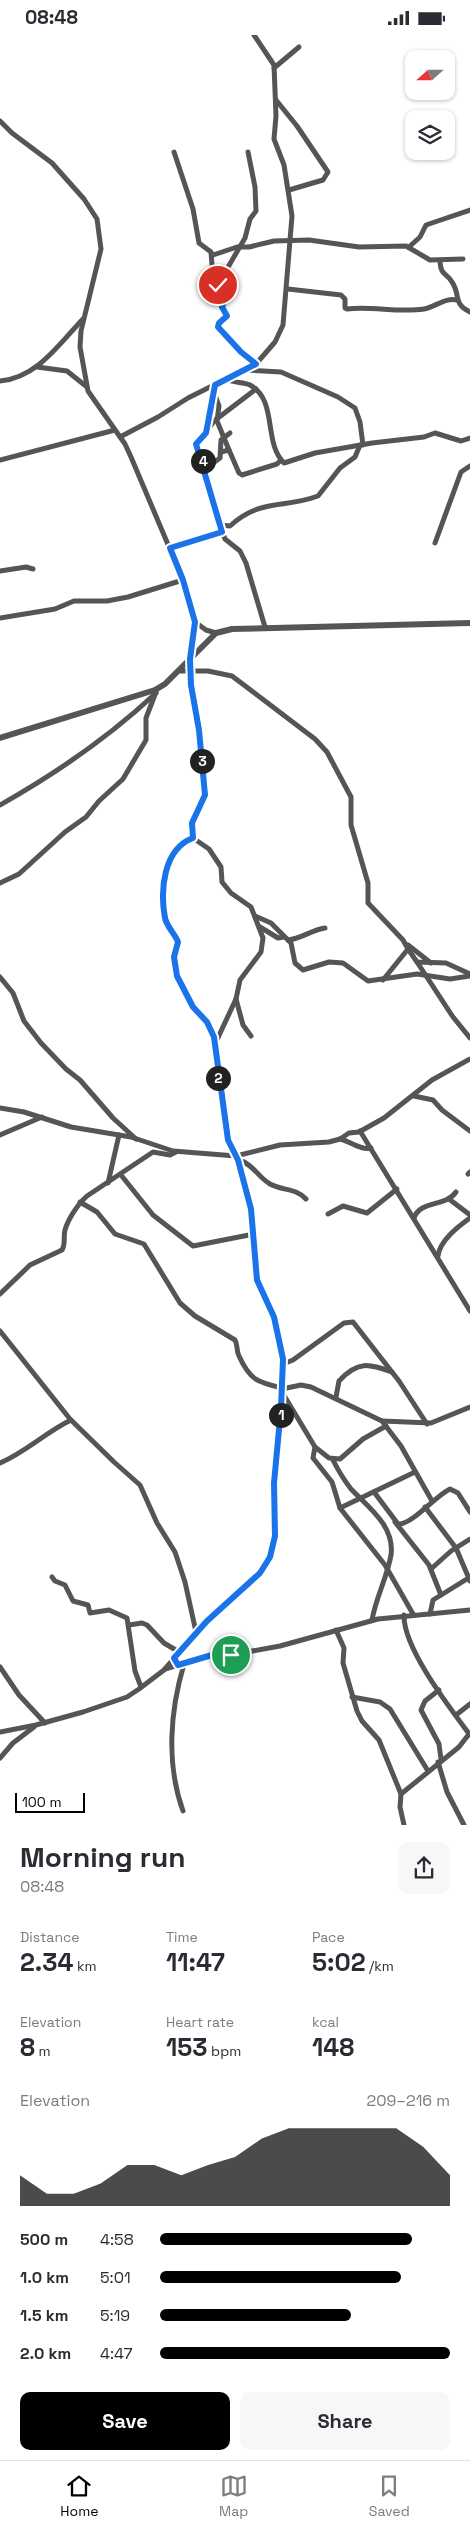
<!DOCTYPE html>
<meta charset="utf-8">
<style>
:root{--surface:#fff;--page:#f7f7f7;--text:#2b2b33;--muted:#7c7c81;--line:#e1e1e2;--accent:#000}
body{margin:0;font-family:"Space Grotesk",sans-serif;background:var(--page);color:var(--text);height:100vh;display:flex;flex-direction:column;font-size:19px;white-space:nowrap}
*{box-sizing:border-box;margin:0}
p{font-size:16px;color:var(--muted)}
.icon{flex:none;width:28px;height:28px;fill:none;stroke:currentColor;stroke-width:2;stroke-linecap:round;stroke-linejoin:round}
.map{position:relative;height:1790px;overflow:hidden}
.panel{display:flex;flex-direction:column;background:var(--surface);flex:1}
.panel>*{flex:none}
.needle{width:32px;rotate:249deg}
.tools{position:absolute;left:405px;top:15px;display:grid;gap:10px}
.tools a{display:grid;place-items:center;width:50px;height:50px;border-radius:10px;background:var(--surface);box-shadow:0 1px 4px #0004;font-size:25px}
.scale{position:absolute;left:15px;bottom:12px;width:70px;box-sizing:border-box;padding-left:5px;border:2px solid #000;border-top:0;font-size:14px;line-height:18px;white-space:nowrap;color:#000;-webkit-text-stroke:4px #fff;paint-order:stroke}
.pin{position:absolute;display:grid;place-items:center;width:42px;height:42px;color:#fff;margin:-21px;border:2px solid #fff;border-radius:50%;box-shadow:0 1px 5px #0007}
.km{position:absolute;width:25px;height:25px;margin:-12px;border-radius:50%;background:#222;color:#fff;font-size:14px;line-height:25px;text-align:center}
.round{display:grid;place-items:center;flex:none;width:52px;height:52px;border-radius:10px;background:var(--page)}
.head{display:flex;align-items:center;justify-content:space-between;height:85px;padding:0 20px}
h1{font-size:28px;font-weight:600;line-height:38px}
.stats{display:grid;grid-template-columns:repeat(3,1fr);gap:8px;height:85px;padding:5px 20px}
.stats div{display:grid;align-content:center}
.stats b{font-size:25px;font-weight:600}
.stats small{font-size:14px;font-weight:400}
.stats p{font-size:14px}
.chart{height:140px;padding:10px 20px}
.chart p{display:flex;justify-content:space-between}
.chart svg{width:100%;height:90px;margin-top:5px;fill:var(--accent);opacity:.7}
.button{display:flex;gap:10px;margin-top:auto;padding:10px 20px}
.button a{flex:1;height:58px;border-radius:10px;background:var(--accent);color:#fff;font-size:20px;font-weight:600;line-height:58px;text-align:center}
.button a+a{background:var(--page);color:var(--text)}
ul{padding:0 20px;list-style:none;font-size:16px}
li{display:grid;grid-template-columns:80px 60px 1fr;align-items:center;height:38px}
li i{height:12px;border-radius:6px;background:var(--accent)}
.status{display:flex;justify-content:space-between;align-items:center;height:35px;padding:0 25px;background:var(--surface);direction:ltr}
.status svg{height:14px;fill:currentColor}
.dock{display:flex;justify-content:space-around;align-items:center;height:70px;border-top:1px solid var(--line);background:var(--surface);font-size:14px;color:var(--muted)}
.dock a{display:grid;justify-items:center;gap:2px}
.dock .active{color:var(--accent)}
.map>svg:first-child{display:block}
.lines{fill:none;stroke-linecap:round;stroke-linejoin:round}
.minor{stroke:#555;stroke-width:5}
.tertiary{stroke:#555;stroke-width:6}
.route-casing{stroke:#fff;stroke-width:10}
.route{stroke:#1a73e8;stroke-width:6}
</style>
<div class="status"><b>08:48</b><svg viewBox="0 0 49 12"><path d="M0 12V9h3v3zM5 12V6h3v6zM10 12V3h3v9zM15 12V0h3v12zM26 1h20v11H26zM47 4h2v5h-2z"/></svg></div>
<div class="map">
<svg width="470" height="1790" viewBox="0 0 470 1790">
<rect width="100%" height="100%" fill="#fff"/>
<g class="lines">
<g class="minor">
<polyline points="274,33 299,12"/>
<polyline points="276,65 297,91 328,137 323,145 289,155"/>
<polyline points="0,86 12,98 52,128 84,164 97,184 101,214 81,296 80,312 88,356 125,409 131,422 183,545 195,587 190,624 191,650 199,695 205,760 192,788 193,803 209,814 221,832 222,847 231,858 251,872 263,903 261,917 240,945 236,964 215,1009"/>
<polyline points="174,117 193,174 199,208 211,217 213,242 226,261 222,272 227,281 219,288 218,292 241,317 256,329"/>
<polyline points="409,212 420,202 426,190 470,175"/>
<polyline points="213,220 237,212 249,212 274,206 309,205 359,212 406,211 430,225 463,224"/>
<path d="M440 227C441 241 446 237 452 247 461 260 452 268 470 277"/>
<polyline points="223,254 224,239 245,203 250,184 256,176 255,152 248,117"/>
<path d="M288 254 341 260 345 264V273L347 274C372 271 399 278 424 274 435 272 446 262 457 265"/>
<polyline points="37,332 67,336 87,352"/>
<polyline points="245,335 281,337 338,362 355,373 360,387 363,410"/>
<path d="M228 342 231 346C237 348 244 347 250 350 278 365 263 408 284 428L315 418 372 408 424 402 435 398 461 406 470 403"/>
<path d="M0 346C37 343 59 309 83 284"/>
<polyline points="215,349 206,398 196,409 205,434 216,480 225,504 240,516 246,528 265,592"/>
<polyline points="214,357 219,371 217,386 229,415"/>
<polyline points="207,396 214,386 256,354"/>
<polyline points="120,402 158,382 188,363 256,329 275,307 283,290 292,181 284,130 274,104 276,81 274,30 254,0"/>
<polyline points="221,417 229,415 239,438 242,440 277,429 281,425"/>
<polyline points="0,425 115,395"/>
<polyline points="205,434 220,423 221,405 230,398"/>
<path d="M220 490 230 491C261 463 283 474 318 461L340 433 355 422 360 410"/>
<polyline points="435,508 461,437 470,431"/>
<polyline points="170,513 222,497"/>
<polyline points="0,536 26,532 33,534"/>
<polyline points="0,583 55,574 74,566 107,566 128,562 183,545"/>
<polyline points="195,587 206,595 216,598"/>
<polyline points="180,636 208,636 232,641 315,704 327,717 351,762 351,790 368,848 368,868 403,905 408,914 383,945"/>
<path d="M0 770C55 739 110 701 156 658"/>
<polyline points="0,848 19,839 65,797 86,782 99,766 123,744 146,705 146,683 156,657"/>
<polyline points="255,881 271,888 291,908 295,928 303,935 329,927 343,928 368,946 417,939 450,944 470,941"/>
<polyline points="260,892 278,903 284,902"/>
<path d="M288 905C301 904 311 895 325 893"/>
<polyline points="408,910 431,928"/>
<polyline points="408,914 417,927 446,928 470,939"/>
<polyline points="417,927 453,982 470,1003"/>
<polyline points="0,942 13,958 24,986 41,1008 66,1034 80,1045 113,1083 136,1104"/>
<polyline points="236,964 243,990 251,1001"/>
<polyline points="414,1061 433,1065 442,1075 470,1096"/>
<polyline points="0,1073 24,1077 71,1092 131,1102 173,1116 236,1121 280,1110 329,1107 340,1104 349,1098 359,1097 384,1083 432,1045 470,1024"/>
<polyline points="360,1096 470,1276"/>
<polyline points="0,1100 42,1082"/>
<path d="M340 1104C350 1106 361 1116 371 1113"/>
<path d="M239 1125C253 1129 258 1142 270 1149 283 1156 296 1153 306 1164"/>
<polyline points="468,1139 470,1137"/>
<polyline points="121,1140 153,1180 193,1211 254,1199"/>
<polyline points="108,1148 119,1100"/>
<polyline points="449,1164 470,1180"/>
<path d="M80 1167 97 1177 115 1199 144 1209 180 1268 195 1281 235 1305C238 1310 236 1315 239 1321 250 1345 257 1347 282 1353"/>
<polyline points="328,1179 343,1171 367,1178 397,1154"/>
<path d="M414 1183C420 1165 446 1172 456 1157"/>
<path d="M438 1221C440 1205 458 1192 470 1183"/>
<path d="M0 1259 30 1230 62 1215C66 1209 63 1202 65 1195 68 1184 78 1169 87 1161L153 1117 170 1120 176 1117"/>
<polyline points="0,1296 70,1384 114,1427 140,1450 157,1488 175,1517 185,1547 196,1597"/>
<polyline points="283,1329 293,1325 344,1288 353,1287 399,1346 427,1389"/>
<polyline points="282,1354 301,1350 311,1352 382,1386 401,1411 432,1466"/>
<polyline points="282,1357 315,1412 313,1423 332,1447 340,1473 385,1530 413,1579"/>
<path d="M336 1362 339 1346C358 1325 369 1329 392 1337"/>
<polyline points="382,1386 431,1388 470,1372"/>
<polyline points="315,1412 329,1423 340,1424 363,1404 386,1391"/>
<path d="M333 1425C338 1435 344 1445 351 1454 368 1472 395 1491 391 1520 387 1543 376 1562 372 1585"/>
<path d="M0 1428C26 1417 46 1397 71 1385"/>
<path d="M374 1457 398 1489C412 1490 435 1461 450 1454L458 1458 470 1477"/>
<polyline points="425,1472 456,1513 470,1546"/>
<polyline points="340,1473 415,1437"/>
<polyline points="395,1487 429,1530 441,1560"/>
<polyline points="431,1534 451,1516 470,1504"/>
<polyline points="52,1542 55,1546 65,1550 73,1566 88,1570 90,1578 109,1575 127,1583 135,1636 141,1652"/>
<polyline points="430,1579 433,1565 470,1542"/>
<path d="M404 1580C403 1613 450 1673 470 1700"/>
<polyline points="129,1590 142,1588 147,1590 164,1608 179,1617"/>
<polyline points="336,1595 344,1613 343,1628 357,1676 362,1686 379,1705 401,1759"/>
<polyline points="0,1632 19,1660 45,1688"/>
<polyline points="165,1634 212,1620 231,1620 280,1611 378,1584 470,1575"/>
<polyline points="439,1655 425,1666 421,1675 439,1709 441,1724"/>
<polyline points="352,1662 380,1667 390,1674 428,1736"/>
<polyline points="456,1680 470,1669"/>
<path d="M0 1697 36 1690 83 1677 127 1662 139 1654 164 1635 207 1586 251 1548 265 1531 274 1511V1448L281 1373 283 1324 274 1282 257 1245 249 1162 239 1125 228 1105 219 1051 214 1002 208 990 193 972 177 941 174 922 178 907C175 899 167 892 165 883 160 856 163 814 193 803"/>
<polyline points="0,1723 13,1708 34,1692"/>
<polyline points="438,1727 447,1757 464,1790"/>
<path d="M183 1776C166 1729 170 1676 184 1629"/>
<polyline points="404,1790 400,1772 401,1759 459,1712 469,1699"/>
</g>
<polyline class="tertiary" points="0,703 155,655 165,649 216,598 232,594 470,588"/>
</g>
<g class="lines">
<defs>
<path id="route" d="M218 250 226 261 222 272 227 281 219 288 218 292 241 317 256 329 215 350 206 398 196 409 222 497 170 513 183 545 195 587 190 624 191 650 199 695 205 760 192 788 193 803C163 814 160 856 165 883 167 892 175 899 178 907L174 922 177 941 193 972 207 987 214 1002 228 1105 238 1125 251 1174 257 1245 274 1282 283 1324 281 1373 274 1448 275 1501 270 1522 260 1538 207 1586 174 1623 178 1630 212 1620H231"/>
</defs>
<use href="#route" class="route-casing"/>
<use href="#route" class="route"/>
</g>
</svg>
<div class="tools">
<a><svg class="needle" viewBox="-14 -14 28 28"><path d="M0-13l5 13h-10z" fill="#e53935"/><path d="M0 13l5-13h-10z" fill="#7c7c81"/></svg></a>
<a><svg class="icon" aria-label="layers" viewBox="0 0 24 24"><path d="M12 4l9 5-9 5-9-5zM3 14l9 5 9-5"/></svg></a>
</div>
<div class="scale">100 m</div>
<div class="pin" style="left:231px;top:1620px;background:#1e9e55"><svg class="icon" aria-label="arrive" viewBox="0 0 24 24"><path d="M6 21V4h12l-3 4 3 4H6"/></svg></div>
<div class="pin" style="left:218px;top:250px;background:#d93025"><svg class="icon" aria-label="check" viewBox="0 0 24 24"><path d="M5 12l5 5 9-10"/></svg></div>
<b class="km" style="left:281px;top:1380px">1</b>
<b class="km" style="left:218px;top:1043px">2</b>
<b class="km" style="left:202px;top:726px">3</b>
<b class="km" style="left:203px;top:426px">4</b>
</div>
<section class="panel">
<div class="head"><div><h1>Morning run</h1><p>08:48</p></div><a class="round"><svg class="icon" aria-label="share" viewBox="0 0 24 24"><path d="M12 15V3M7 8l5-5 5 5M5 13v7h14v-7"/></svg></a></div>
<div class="stats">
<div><p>Distance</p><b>2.34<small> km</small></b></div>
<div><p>Time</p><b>11:47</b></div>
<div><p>Pace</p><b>5:02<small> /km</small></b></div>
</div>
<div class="stats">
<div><p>Elevation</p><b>8<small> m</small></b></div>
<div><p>Heart rate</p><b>153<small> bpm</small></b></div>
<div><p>kcal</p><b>148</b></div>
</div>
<div class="chart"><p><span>Elevation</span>209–216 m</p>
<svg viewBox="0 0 160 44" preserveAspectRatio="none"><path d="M0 44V29L10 38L20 38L30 33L40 24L50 24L60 29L70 24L80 20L90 11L100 6L110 6L120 6L130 6L140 6L150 15L160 29V44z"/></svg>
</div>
<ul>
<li><b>500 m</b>4:58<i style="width:87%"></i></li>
<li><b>1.0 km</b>5:01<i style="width:83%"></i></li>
<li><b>1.5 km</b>5:19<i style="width:66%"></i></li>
<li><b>2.0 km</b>4:47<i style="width:100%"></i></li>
</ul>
<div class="button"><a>Save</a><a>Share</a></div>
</section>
<nav class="dock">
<a class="active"><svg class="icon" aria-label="home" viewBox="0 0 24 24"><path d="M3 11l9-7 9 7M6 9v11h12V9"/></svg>Home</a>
<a><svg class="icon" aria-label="map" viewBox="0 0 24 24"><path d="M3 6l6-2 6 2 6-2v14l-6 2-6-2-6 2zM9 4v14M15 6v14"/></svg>Map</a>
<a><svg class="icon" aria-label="saved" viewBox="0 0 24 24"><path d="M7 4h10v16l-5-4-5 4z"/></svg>Saved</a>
</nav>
